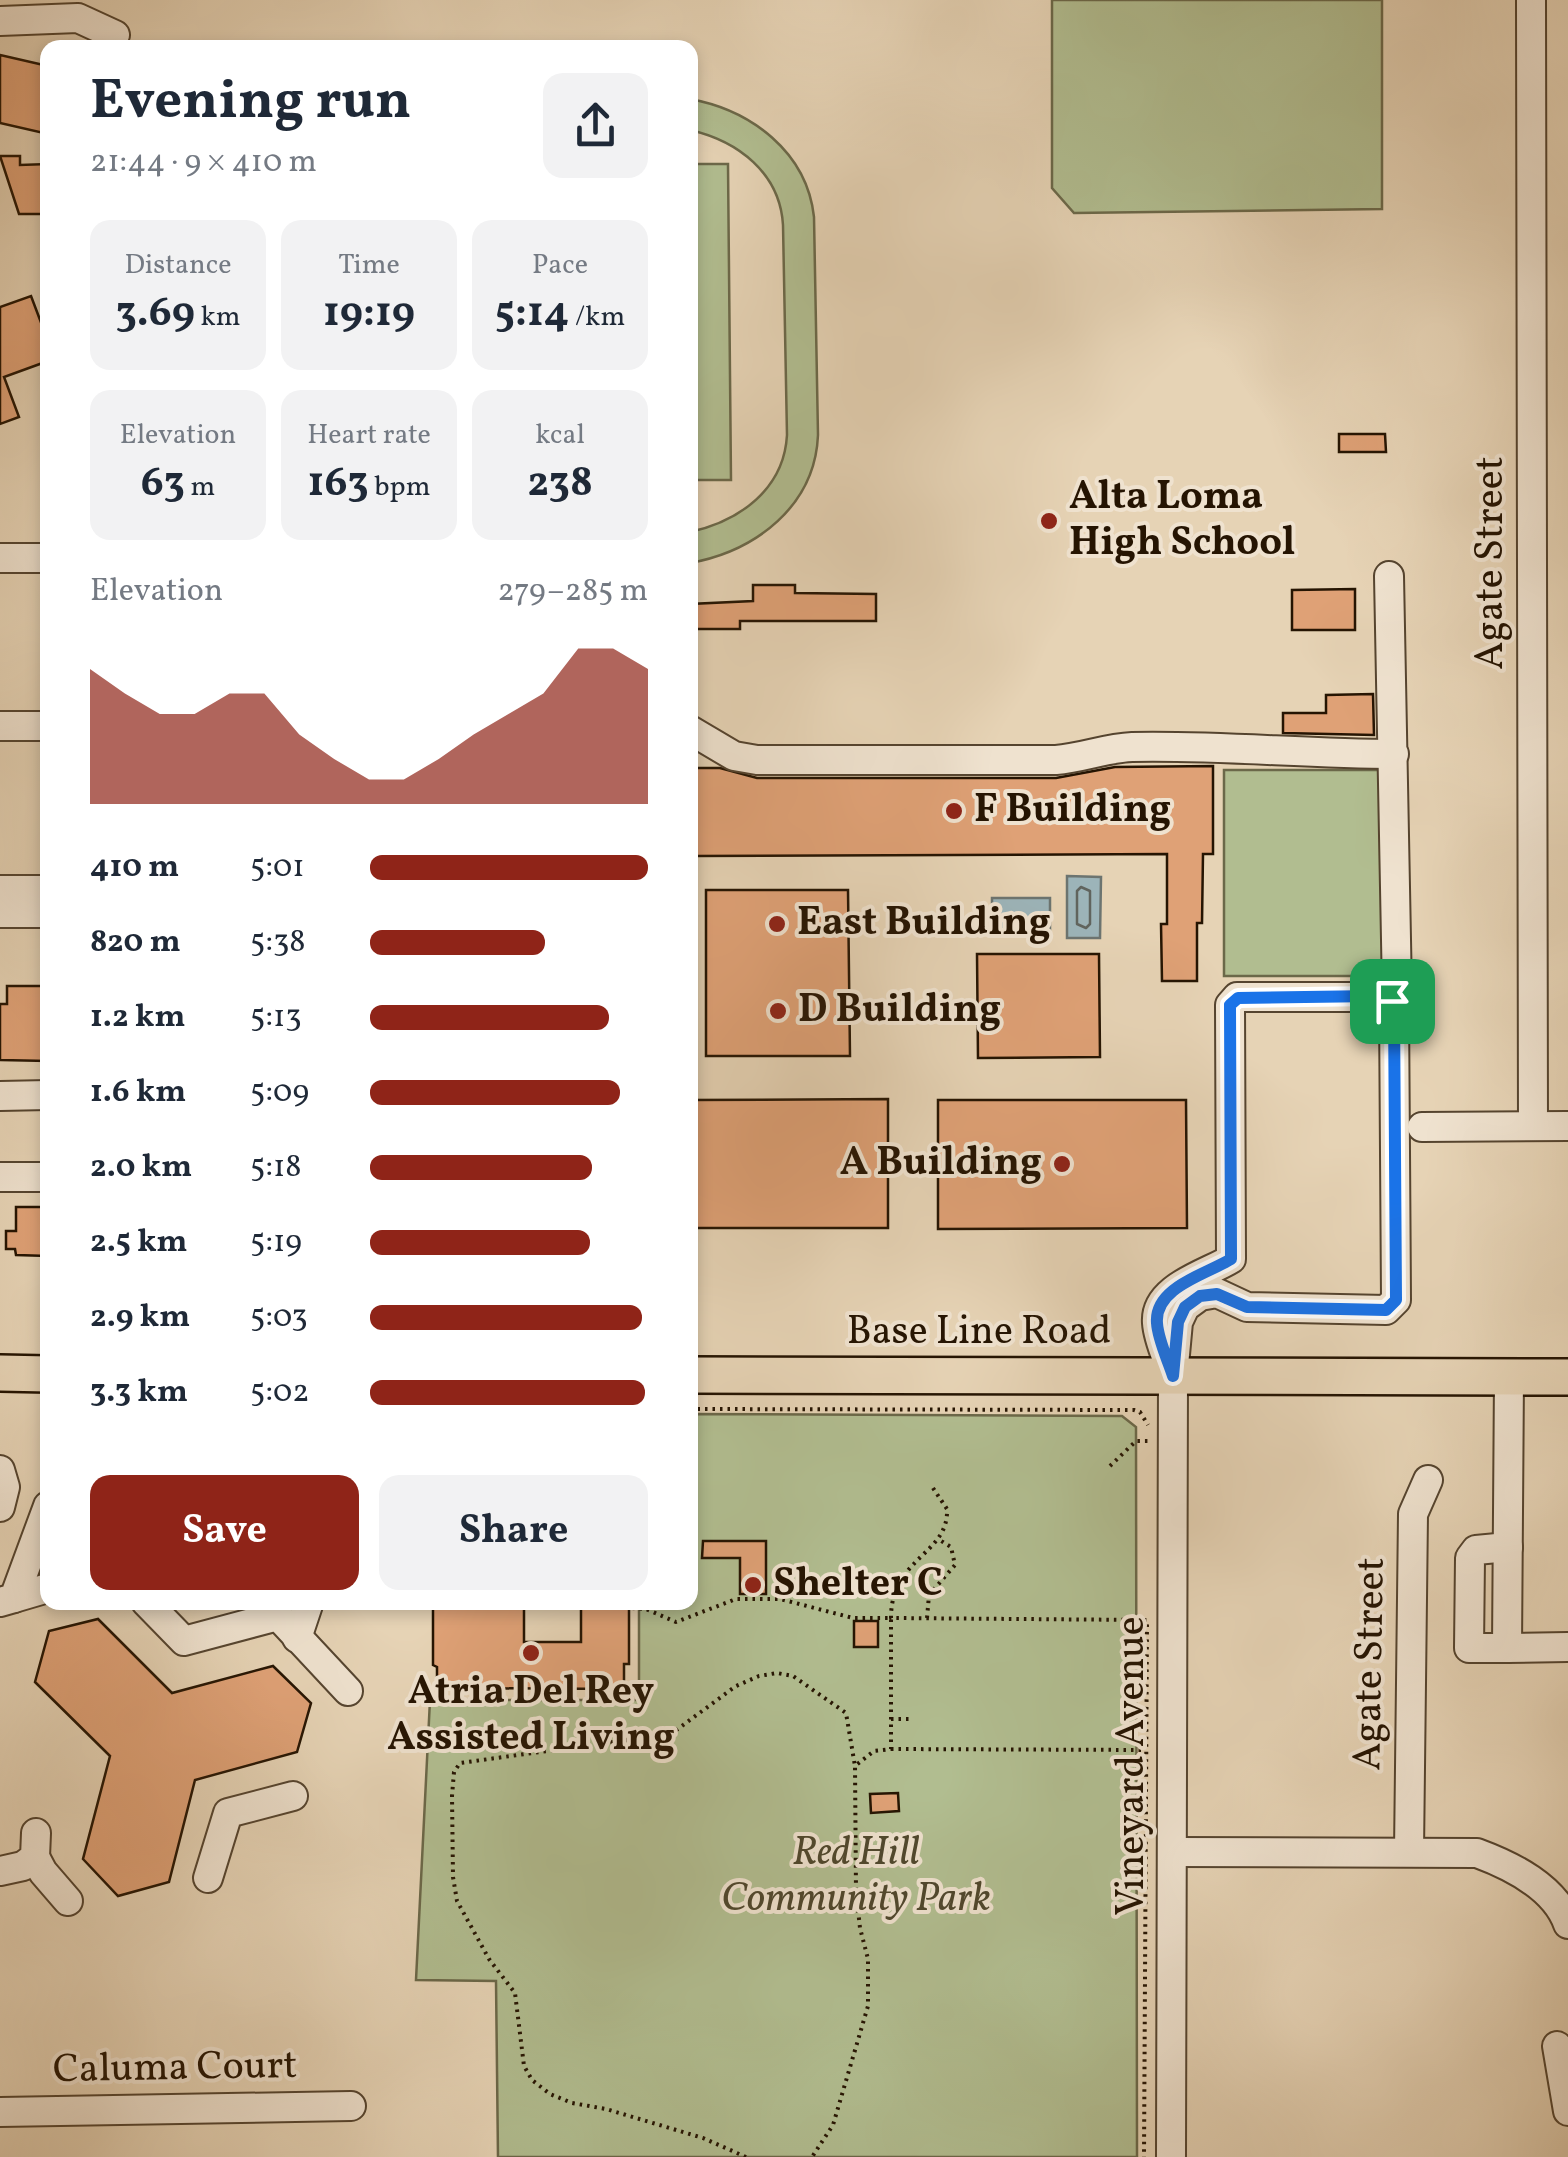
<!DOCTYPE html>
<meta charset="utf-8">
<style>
:root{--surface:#fff;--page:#f2f2f3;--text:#1f2937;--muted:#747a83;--accent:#8f2418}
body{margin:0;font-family:Vollkorn,serif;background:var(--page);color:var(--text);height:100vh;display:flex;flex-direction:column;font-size:38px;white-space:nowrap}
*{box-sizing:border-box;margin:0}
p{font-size:32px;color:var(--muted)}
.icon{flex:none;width:55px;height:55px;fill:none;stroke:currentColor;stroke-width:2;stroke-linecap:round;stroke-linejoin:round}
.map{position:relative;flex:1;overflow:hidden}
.drawer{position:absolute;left:40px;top:40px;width:658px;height:1570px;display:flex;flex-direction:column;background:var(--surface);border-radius:20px;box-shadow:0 5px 15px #0003}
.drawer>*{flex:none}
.pin{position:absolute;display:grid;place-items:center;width:85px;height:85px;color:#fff;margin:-42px;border-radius:20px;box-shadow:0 5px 15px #0006}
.round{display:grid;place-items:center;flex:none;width:105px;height:105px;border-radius:20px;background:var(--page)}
.summary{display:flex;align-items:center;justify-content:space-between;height:170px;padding:0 50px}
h1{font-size:55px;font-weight:700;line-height:75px}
.stats{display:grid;grid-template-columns:repeat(3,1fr);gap:15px;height:170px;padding:10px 50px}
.stats div{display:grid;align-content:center;border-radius:20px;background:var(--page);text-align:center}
.stats b{font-size:42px;font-weight:700}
.stats small{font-size:28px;font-weight:400}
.stats p{font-size:28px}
.chart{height:280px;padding:20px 50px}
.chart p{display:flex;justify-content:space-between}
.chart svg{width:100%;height:180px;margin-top:10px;fill:var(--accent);opacity:.7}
.action{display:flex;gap:20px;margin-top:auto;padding:20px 50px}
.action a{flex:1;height:115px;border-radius:20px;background:var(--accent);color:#fff;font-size:40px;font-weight:700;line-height:115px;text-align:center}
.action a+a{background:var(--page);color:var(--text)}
ul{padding:0 50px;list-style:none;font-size:32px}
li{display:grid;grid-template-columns:160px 120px 1fr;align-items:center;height:75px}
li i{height:25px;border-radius:12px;background:var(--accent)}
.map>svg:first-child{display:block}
.green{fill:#b1bd90;stroke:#6b6849;stroke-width:2.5}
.water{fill:#9cb4b9;stroke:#6c7470;stroke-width:2.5}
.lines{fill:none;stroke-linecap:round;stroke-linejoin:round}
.shore{stroke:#60645e;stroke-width:2.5}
.building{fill:#dfa176;stroke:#251402;stroke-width:2.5}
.minor-casing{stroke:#55442f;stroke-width:32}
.major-casing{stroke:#251402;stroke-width:40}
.path{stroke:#251402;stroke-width:4;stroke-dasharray:2.5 5;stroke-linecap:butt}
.minor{stroke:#efe2cf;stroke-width:28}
.major{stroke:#e6d3b5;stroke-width:35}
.route-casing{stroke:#fff;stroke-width:20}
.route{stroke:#1a73e8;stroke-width:12}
.poi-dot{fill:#8f2418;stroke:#efe2cf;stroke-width:4}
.labels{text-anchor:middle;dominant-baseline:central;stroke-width:8;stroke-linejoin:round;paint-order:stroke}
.poi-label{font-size:40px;font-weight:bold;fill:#251402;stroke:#efe2cf;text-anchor:start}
.street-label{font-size:40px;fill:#251402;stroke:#efe2cf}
.park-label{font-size:40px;font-style:italic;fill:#4f472d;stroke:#efe2cf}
</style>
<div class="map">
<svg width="1568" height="2157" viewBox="0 0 1568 2157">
<rect width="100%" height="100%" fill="#e6d3b5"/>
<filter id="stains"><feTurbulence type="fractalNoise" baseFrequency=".002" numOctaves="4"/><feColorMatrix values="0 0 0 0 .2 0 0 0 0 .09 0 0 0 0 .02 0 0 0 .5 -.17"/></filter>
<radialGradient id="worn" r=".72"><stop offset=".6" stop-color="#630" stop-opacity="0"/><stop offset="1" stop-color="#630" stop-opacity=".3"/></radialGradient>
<g class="green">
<polygon points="1052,0 1382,0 1382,209 1074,213 1052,188"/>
<path d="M690 99C751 110 807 152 814 217L818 435C815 506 756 551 690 563V532C740 521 784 489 787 435L783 225C780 173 738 141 690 130Z"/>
<polygon points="690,164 728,164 731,480 690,480"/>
<polygon points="1224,770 1388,770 1389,976 1224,976"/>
<polygon points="690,1414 1122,1416 1136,1427 1137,2157 498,2157 496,1981 416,1980 430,1700 639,1700 639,1603 690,1602"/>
</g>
<g class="water">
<polygon points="1067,876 1101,877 1100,938 1067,938"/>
<polygon points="992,898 1050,898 1050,931 992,930"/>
</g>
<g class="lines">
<polygon class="shore" points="1081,887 1090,891 1090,924 1086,928 1077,924 1077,891"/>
</g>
<g class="building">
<polygon points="0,55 48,66 48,134 0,123"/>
<polygon points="0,156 20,156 20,165 48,164 48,214 19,214"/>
<polygon points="31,296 48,341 48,361 4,377 19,417 0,424 0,307"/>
<polygon points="1339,434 1385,434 1386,452 1339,452"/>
<polygon points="753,585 795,585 795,593 876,594 876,621 740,621 740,629 690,629 690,604 753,601"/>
<polygon points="1355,589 1355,630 1292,630 1292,590"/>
<polygon points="1373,694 1374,735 1283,733 1283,713 1326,713 1326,695"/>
<polygon points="1213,766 1213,854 1203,854 1202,923 1197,923 1197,981 1162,981 1161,924 1167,924 1167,854 695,856 695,768 720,768 757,778 1056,778 1115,767"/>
<polygon points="706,890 848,890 850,1056 706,1056"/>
<polygon points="977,954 1099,954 1100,1057 978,1058"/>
<polygon points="7,986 48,986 48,1061 0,1060 0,1004 7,1004"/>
<polygon points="888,1099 888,1228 690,1228 690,1100"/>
<polygon points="938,1100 1186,1100 1187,1228 938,1229"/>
<polygon points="16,1207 48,1207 48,1256 16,1255 15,1249 6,1249 6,1231 16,1231"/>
<polygon points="703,1541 766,1541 766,1594 740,1594 740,1558 702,1558"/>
<polygon points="433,1602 524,1602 524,1642 581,1642 581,1602 629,1602 629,1664 624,1664 624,1683 619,1689 443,1688 437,1682 437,1667 433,1665"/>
<polygon points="98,1619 172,1693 273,1666 311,1703 297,1752 195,1780 169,1882 118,1896 83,1859 110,1756 35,1682 49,1631"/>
<rect x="854" y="1621" width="24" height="26"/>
<polygon points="898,1793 899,1811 871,1813 870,1794"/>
</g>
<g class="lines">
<defs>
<g id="minor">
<polyline points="1531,0 1533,1126"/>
<polyline points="0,21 78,18 115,35"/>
<polyline points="0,558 48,558"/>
<polyline points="1389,576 1397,991 1392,1001"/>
<polyline points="0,726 48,726"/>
<path d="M690 730 734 756 757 760H1056C1082 758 1106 748 1132 747 1219 745 1306 754 1394 754"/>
<polyline points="0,890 48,890"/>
<polyline points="0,913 48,913"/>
<polyline points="0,1096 48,1095"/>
<polyline points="1422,1127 1568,1126"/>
<polyline points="0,1177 48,1177"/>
<polyline points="1509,1377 1507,1648 1568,1647"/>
<polyline points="0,1470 5,1487 0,1507"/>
<polyline points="14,1598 48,1588"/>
<polyline points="0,1602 14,1598 48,1506"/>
<polyline points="146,1602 184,1641 278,1616 348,1691"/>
<polyline points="297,1638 309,1602"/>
<polyline points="1507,1648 1469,1648 1470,1558 1476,1550 1508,1547"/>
<path d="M1174 1852 1477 1853C1512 1866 1555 1887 1568 1924"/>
<polyline points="1409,1852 1413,1514 1428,1480"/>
<polyline points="35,1857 43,1872 68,1901"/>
<polyline points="0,1871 23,1866 35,1857 36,1833"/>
<polyline points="208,1878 228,1813 293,1796"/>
<polyline points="1557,2046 1568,2111"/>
<polyline points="0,2112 351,2106"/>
<path d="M1171 2157 1173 1376 1178 1322 1185 1307 1200 1296 1217 1293 1247 1307 1386 1310 1396 1300 1394 1005 1389 997H1237L1230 1005 1231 1259C1207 1274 1154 1287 1157 1323 1158 1340 1168 1360 1173 1376"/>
</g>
<g id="major">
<polyline points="0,1373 48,1374"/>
<polyline points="690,1375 1568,1377"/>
</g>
</defs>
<use href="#minor" class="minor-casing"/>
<use href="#major" class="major-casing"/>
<g class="path">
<polyline points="690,1409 1134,1410 1140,1412 1148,1425"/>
<polyline points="1110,1466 1136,1441 1148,1441"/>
<path d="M933 1488 947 1509C949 1555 891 1557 891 1618L1147 1620 1144 2157"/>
<polyline points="632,1608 646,1609 676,1622 736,1599 780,1599 853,1618 891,1618 891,1749 874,1751 855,1766 856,1892 860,1928 868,1959 868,2006 833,2125 812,2157"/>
<polyline points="927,1618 929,1595 955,1565 951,1547 938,1539"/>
<polyline points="891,1719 909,1719"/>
<polyline points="891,1749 1145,1750"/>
<polyline points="746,2157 703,2138 606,2109 572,2103 550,2094 532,2080 524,2066 515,1993 489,1959 457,1901 453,1877 452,1796 454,1772 460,1763 671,1734 736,1686 759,1676 777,1673 793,1676 846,1713 855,1766"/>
</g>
<use href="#minor" class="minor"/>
<use href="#major" class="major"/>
</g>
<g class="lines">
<defs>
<path id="route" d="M1375 996 1390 997 1394 1006 1396 1300 1386 1310 1247 1307 1217 1294 1200 1296 1185 1307 1178 1322 1173 1376C1168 1360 1158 1340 1157 1323 1154 1287 1207 1274 1231 1259L1230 1005 1238 998Z"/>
</defs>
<use href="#route" class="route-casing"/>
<use href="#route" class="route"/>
</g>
<g class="poi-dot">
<circle cx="1049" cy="521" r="10"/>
<circle cx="954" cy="811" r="10"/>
<circle cx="777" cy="924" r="10"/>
<circle cx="778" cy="1011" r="10"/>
<circle cx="1062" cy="1164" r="10"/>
<circle cx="753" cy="1585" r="10"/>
<circle cx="531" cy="1653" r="10"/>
</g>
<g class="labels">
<g class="poi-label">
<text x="1069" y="498">Alta Loma<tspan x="1069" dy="46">High School</tspan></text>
<text x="974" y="811">F Building</text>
<text x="797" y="924">East Building</text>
<text x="798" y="1011">D Building</text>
<text x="1042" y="1164" text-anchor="end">A Building</text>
<text x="773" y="1585">Shelter C</text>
<text x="531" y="1693" text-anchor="middle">Atria Del Rey<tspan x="531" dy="46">Assisted Living</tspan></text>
</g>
<g class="street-label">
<text transform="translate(1492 563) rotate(-90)">Agate Street</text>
<text x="979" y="1333">Base Line Road</text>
<text transform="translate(1371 1664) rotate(-89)">Agate Street</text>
<text transform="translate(1133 1766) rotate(-90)">Vineyard Avenue</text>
<text transform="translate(175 2069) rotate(-1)">Caluma Court</text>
</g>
<g class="park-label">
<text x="856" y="1854">Red Hill<tspan x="856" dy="46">Community Park</tspan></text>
</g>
</g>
<rect width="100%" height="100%" filter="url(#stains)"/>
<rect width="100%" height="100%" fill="url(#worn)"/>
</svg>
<div class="pin" style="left:1392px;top:1001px;background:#1e9e55"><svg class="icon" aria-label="arrive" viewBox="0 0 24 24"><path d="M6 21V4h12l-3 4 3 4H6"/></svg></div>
<section class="drawer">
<div class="summary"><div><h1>Evening run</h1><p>21:44 · 9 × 410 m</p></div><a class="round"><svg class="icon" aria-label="share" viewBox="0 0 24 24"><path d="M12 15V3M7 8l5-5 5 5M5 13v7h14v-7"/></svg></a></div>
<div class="stats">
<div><p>Distance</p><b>3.69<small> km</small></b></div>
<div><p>Time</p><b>19:19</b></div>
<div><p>Pace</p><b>5:14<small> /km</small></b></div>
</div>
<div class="stats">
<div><p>Elevation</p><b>63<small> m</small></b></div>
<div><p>Heart rate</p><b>163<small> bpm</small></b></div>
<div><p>kcal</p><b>238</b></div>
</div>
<div class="chart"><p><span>Elevation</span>279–285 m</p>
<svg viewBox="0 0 160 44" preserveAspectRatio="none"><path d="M0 44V11L10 17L20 22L30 22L40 17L50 17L60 27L70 33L80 38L90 38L100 33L110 27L120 22L130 17L140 6L150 6L160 11V44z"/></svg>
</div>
<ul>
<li><b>410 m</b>5:01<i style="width:100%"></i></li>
<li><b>820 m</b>5:38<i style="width:63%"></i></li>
<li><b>1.2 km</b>5:13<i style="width:86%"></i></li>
<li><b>1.6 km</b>5:09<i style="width:90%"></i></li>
<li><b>2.0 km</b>5:18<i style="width:80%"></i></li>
<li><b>2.5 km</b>5:19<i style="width:79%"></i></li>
<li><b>2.9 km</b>5:03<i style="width:98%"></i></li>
<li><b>3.3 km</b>5:02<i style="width:99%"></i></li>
</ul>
<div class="action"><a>Save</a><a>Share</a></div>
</section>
</div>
